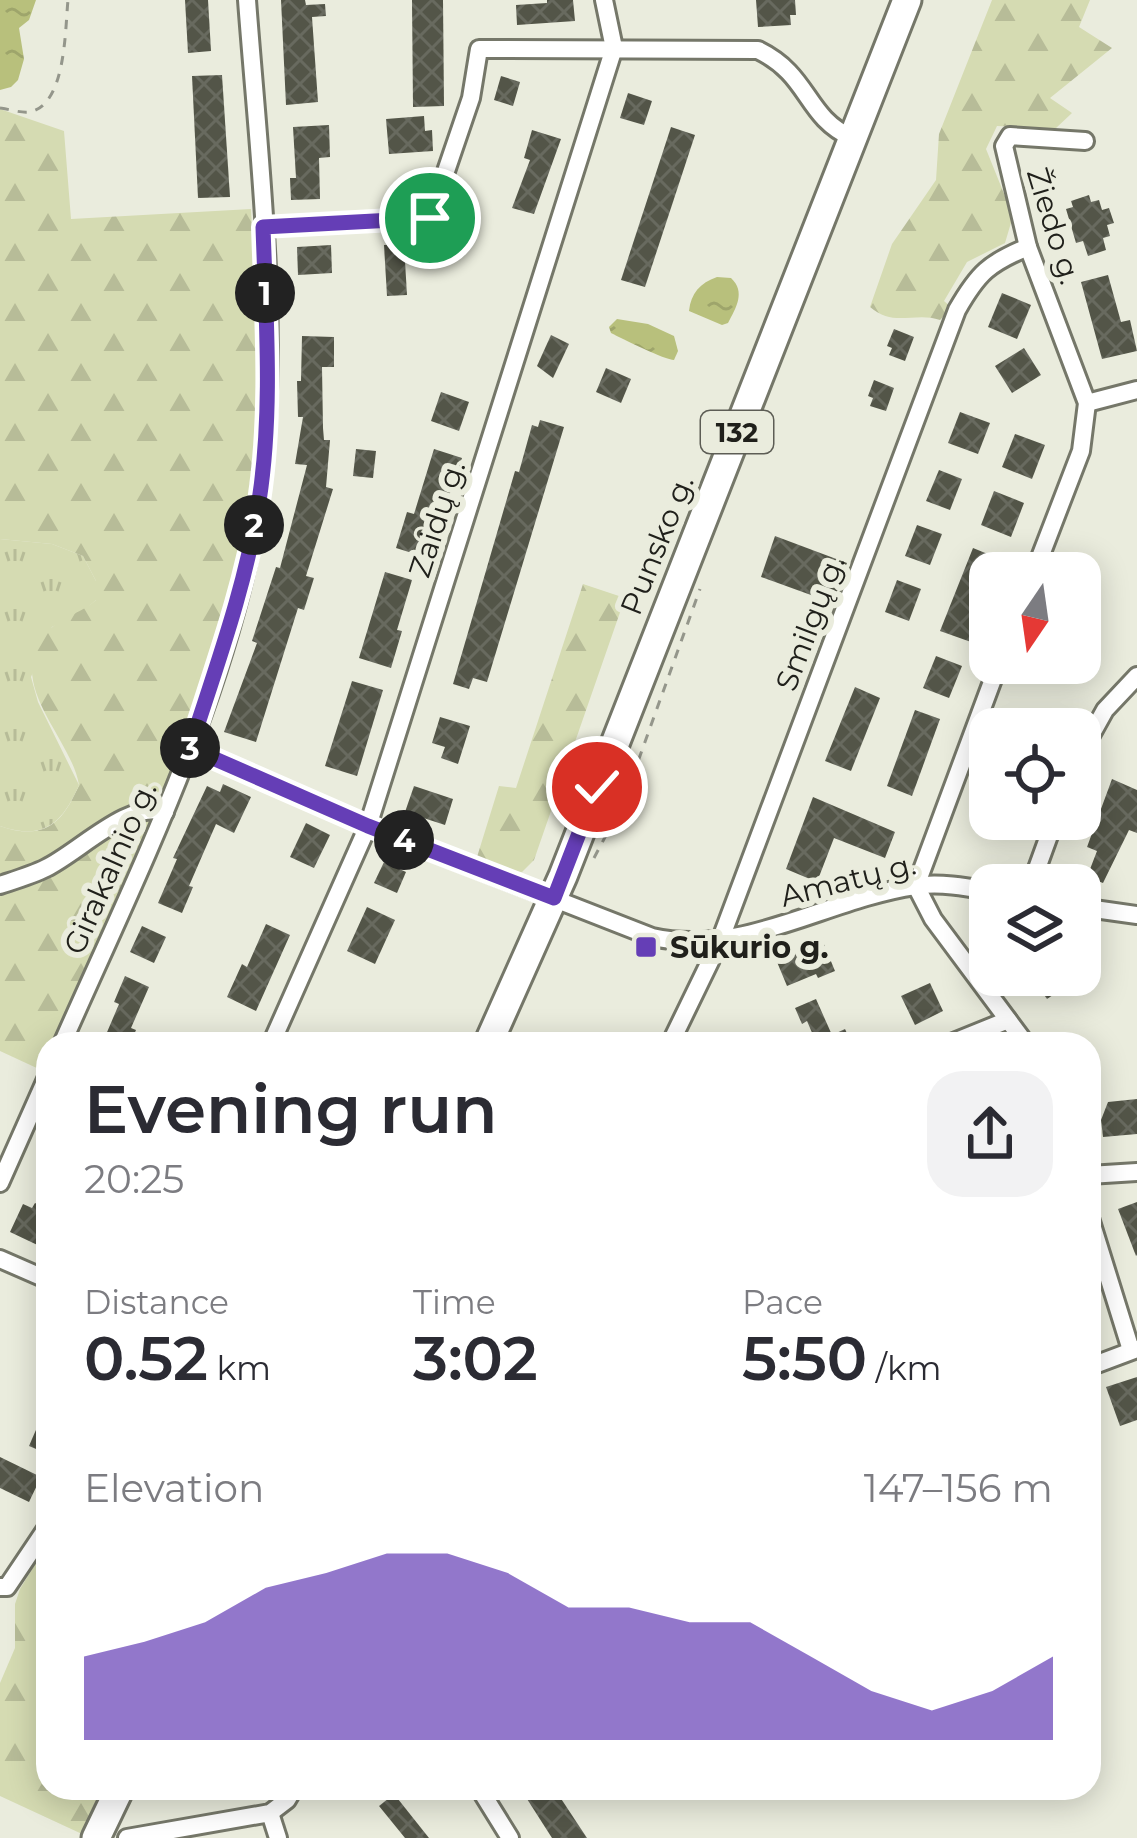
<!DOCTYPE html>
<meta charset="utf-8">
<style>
:root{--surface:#fff;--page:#f2f2f3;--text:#2b2b33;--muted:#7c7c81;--accent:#653eb6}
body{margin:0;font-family:Montserrat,sans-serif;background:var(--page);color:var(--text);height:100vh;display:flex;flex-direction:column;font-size:45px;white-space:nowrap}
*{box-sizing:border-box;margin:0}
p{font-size:39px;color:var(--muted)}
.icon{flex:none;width:66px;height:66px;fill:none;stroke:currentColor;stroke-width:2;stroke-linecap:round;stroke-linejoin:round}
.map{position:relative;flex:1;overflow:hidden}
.panel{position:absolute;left:36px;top:1032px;width:1065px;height:768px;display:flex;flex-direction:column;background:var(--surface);border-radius:36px;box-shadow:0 6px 30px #0003}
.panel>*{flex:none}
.needle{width:78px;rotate:193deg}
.fabs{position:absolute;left:969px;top:552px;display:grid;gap:24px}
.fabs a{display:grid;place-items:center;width:132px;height:132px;border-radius:24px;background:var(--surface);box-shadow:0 6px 30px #0003;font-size:60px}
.pin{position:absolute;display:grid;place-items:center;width:102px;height:102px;color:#fff;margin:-51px;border:6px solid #fff;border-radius:50%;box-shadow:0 3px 12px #0007}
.km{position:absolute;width:60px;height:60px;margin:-30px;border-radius:50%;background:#222;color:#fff;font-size:33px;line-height:60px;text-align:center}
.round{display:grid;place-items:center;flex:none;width:126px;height:126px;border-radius:36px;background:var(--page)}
.overview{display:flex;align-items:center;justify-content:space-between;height:204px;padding:0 48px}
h1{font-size:66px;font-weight:600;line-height:90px}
.stats{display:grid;grid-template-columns:repeat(3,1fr);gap:18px;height:204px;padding:12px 48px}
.stats div{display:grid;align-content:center}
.stats b{font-size:60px;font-weight:600}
.stats small{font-size:33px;font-weight:400}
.stats p{font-size:33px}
.chart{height:336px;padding:24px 48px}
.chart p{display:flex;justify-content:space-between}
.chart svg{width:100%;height:216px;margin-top:12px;fill:var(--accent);opacity:.7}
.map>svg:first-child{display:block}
.grass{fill:url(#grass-tufts)}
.forest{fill:url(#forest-firs)}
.water{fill:url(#water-ripples)}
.building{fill:url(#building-cross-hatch)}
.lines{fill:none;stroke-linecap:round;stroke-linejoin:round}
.minor-casing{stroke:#757769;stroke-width:22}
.primary-casing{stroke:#757769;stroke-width:33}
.path{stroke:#94968b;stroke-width:3;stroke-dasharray:9 9;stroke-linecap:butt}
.minor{stroke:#fff;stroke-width:16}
.primary{stroke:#fff;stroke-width:27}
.route-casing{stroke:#fff;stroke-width:24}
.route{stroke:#653eb6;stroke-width:15}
.poi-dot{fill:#653eb6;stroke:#eaecdd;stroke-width:4.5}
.labels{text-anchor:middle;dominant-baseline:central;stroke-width:12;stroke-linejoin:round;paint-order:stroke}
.shield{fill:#eaecdd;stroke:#5d5d55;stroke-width:3}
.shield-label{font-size:27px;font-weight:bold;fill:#20201b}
.street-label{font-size:30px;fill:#20201b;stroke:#eaecdd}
.poi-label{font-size:30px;font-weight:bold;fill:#20201b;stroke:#eaecdd;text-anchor:start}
</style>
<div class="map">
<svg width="1137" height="1838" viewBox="0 0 1137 1838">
<defs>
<pattern id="grass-tufts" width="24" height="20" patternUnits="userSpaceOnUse" patternTransform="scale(3)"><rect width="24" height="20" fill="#d5dbb2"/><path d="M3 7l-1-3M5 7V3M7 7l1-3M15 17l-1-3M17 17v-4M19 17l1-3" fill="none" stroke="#b7bc98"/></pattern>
<pattern id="forest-firs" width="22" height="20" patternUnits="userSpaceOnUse" patternTransform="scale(3)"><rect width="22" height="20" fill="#d5dbb2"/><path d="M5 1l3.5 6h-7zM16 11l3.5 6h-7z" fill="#b7bc98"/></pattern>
<pattern id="water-ripples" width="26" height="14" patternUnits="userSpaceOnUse" patternTransform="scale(3)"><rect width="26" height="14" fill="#b8c07c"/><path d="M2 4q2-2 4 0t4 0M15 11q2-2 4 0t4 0" fill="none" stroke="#9ea56b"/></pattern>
<pattern id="building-cross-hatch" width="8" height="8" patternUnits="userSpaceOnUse" patternTransform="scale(3)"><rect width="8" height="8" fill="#535548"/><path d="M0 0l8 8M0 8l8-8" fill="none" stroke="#686a5f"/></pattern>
</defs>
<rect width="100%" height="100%" fill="#eaecdd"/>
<path class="grass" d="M0 539 52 544 83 556 96 581V600L81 613 52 627 31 677 38 702 79 785C62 824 43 841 0 826Z"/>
<g class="forest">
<path d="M992 0H1090L1079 27 1112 48 1050 98 1072 113 1055 129 997 126 986 149 1013 216 1005 243 967 262 944 301 952 308 940 320C915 311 894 328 870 307L892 244 936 180 939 134Z"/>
<path d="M0 109 64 131 71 219 251 209C256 316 264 423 247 530 239 584 220 636 202 688 160 810 105 926 53 1044H48L41 1070 0 1051V826C43 841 62 825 79 785 71 736 0 680 49 630 62 617 82 613 96 600V581L83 556 52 544 0 539Z"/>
<polygon points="583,584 625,598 534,860 522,872 510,871 477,857 499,786 516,788"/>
<polygon points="48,1543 48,1788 101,1788 82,1834 0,1796 0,1683 15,1648 15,1604 20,1589"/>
</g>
<g class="water">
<polygon points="0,0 36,0 29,20 19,28 24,59 18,80 11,87 0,90"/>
<path d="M717 277 731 278C746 292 736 308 728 323L722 325 689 311C691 293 700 283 717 277Z"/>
<path d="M617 319 648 324 674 336 678 351 674 360C665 360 623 339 611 333L609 327Z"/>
</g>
<g class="building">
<polygon points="185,0 208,0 211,51 188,53"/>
<polygon points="281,0 305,0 306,5 325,4 326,16 312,17 318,102 286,105"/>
<polygon points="412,0 443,0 444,106 413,107"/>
<polygon points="547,0 573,0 575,21 517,25 516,5 547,3"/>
<polygon points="756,0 795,0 796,15 790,15 791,25 758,27"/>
<polygon points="222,75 230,197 198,198 192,76"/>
<polygon points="501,76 520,82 513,106 494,100"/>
<polygon points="628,93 652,101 644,125 620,118"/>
<polygon points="424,116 425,131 432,130 433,151 389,154 386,119"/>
<polygon points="329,125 330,157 319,158 320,199 291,200 290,178 296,178 293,127"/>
<polygon points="671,127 695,135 645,287 621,280"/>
<polygon points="532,130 561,139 534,214 512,208 530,160 524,158"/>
<polygon points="1089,195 1091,202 1099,200 1102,210 1109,208 1114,223 1107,225 1110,236 1103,238 1106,250 1088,256 1083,241 1076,243 1066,209 1073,207 1071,201"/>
<polygon points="404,244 407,295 387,296 384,245"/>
<polygon points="331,245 332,273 298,275 297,247"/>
<polygon points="1108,275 1121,322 1130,320 1137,351 1102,359 1081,282"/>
<polygon points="1002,293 1031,305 1017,339 988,327"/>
<polygon points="894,329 914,337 905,361 889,355 892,348 887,346"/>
<polygon points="551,335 569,344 553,378 537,366"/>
<polygon points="302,336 334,337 334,367 322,367 323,428 324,440 330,440 326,487 333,489 306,576 314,578 304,610 298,608 256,742 224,732 257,643 252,641 276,567 280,568 307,465 295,464 303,417 298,417 297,381 301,381"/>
<polygon points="1024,348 1041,375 1012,393 995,366"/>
<polygon points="606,368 631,379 621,403 596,392"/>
<polygon points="874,380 894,388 886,411 870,406 873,398 868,396"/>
<polygon points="441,392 469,402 459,431 431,421"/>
<polygon points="960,412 990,423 978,454 948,443"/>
<polygon points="540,420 564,427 487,682 473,678 469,689 453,684 515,471 519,472 532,425 538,427"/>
<polygon points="1015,434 1045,445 1032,479 1002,467"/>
<polygon points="356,449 376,451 373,478 353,476"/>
<polygon points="434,449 462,458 428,558 396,548 407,512 414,514"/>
<polygon points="939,470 962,479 950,510 926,501"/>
<polygon points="994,491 1024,503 1011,537 981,525"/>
<polygon points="917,525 942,534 930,565 905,556"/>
<polygon points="775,536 847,563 833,603 761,577"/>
<polygon points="973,548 1000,559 995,573 990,573 990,592 971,642 940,631"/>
<polygon points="385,572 412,580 397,630 402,631 391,668 359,658"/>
<polygon points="897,580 921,589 909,621 885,612"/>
<polygon points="936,656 962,666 949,698 923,688"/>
<polygon points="352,681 383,690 357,776 325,766"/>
<polygon points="855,687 880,698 851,771 825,761"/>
<polygon points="915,710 940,719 912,796 887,786"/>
<polygon points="440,717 470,726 458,764 441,758 445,747 432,743"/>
<polygon points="1112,779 1137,790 1137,833 1129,830 1103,883 1087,877 1097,851 1087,847"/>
<polygon points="223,784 251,797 234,833 216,824 189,886 193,887 182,913 158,903 177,859 173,858 207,786 220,792"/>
<polygon points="414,786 453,799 445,825 405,812"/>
<polygon points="813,797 895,832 885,858 834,838 817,882 786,869"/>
<polygon points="306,823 330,835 314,868 290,857"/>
<polygon points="384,862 406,872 397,893 374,883"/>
<polygon points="367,907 395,920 375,964 347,951"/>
<polygon points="266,924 290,935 256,1011 227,997 242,964 247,967"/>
<polygon points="142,926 166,937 154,963 130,952"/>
<polygon points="821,937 835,971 818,978 816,974 787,986 777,962 794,955 791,949"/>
<polygon points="1030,975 1083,975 1047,999"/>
<polygon points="125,976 149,987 131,1028 136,1030 130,1044 102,1044 119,1004 114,1002"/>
<polygon points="930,983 943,1011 915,1025 901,996"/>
<polygon points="816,999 832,1035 845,1029 852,1044 812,1044 816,1042 807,1021 802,1024 795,1008"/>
<polygon points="1137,1099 1137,1134 1103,1137 1101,1120 1108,1102"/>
<polygon points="1137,1202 1137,1255 1136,1256 1118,1209"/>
<polygon points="35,1203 48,1209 48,1250 10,1232 23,1204 32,1208"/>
<polygon points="1137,1377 1137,1420 1120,1426 1106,1387"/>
<polygon points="48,1402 48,1454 29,1446"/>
<polygon points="0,1457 41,1477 29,1502 0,1488"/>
<polygon points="520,1788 554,1788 587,1838 552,1838"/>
<polygon points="394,1794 429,1838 405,1838 379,1806"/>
</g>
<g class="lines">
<defs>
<g id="minor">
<path d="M264 227 430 218 471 98 479 49 758 50C811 76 804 116 852 138"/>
<polyline points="1087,403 1137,390"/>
<polyline points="1034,573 1081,451 1087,403 1028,247 1004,146 1010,136 1085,141"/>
<polyline points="999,663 916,886 933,919 1026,1044"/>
<path d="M190 748 368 826 652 937C744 957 826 899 915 886 939 882 967 887 990 891"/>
<polyline points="1080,755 1105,710 1137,676"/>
<path d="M0 885C15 880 32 875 46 868 79 852 129 800 165 812"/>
<polyline points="1031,885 1055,819"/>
<polyline points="1080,907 1137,915"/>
<path d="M62 1044C138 872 232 686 259 499 282 337 259 162 247 0"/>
<polyline points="271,1044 368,826 614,48 604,0"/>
<path d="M670 1044 720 941 957 310C978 273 989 263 1028 247"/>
<polyline points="949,1044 1008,1020"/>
<polyline points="1089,1175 1137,1172"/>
<polyline points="0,1183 48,1075"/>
<polyline points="1089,1215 1131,1350"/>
<polyline points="0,1259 48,1280"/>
<polyline points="1089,1367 1137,1349"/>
<polyline points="0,1587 7,1587 48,1526"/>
<polyline points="479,1788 510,1838"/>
<polyline points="270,1813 278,1838"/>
<polyline points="127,1838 270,1813 287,1800 294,1788"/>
</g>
<g id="primary">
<polyline points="488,1044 563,876 907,0"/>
<polyline points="96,1838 120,1788"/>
</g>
</defs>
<use href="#minor" class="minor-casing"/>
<use href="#primary" class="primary-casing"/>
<g class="path">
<path d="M0 108C8 109 20 113 29 112 66 106 65 30 68 0"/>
<polyline points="594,858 623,803 700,589"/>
</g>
<use href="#minor" class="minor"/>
<use href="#primary" class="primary"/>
</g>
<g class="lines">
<defs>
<path id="route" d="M430 218 263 227C266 318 273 411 259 501 246 586 216 667 190 748L368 826 554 898 597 787"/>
</defs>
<use href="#route" class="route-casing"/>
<use href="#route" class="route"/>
</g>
<rect class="poi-dot" x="634" y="935" width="24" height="24" rx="6"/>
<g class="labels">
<rect class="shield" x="701" y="411" width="72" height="42" rx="9"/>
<g class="shield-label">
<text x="737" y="432">132</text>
</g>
<g class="street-label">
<text transform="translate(1054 226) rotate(73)">Žiedo g.</text>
<text transform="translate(437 519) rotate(-72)">Zaidų g.</text>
<text transform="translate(657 545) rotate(-68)">Punsko g.</text>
<text transform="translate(810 623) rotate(-69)">Smilgų g.</text>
<text transform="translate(110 868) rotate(-66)">Girakalnio g.</text>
<text transform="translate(848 880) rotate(-14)">Amatų g.</text>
</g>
<g class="poi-label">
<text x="670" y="947">Sūkurio g.</text>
</g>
</g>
</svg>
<div class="fabs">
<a><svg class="needle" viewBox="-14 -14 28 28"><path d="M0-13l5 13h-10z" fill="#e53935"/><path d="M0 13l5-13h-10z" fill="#7c7c81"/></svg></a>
<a><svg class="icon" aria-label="locate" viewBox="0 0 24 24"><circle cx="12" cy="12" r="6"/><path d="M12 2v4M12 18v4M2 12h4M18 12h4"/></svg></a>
<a><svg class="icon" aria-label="layers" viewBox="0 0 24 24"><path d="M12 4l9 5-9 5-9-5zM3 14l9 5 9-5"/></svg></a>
</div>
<div class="pin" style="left:430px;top:218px;background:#1e9e55"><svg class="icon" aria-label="arrive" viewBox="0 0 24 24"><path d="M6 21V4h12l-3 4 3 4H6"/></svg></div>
<div class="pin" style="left:597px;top:787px;background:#d93025"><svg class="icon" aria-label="check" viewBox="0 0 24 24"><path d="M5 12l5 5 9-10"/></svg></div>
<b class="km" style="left:265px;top:293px">1</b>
<b class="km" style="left:254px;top:525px">2</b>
<b class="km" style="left:190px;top:748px">3</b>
<b class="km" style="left:404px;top:840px">4</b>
<section class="panel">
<div class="overview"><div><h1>Evening run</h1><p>20:25</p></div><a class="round"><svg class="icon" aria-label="share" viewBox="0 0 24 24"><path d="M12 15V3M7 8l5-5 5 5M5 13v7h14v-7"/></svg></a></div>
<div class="stats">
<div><p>Distance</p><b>0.52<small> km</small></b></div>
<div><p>Time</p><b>3:02</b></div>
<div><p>Pace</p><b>5:50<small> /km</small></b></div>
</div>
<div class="chart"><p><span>Elevation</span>147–156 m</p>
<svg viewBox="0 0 160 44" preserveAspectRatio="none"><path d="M0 44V27L10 24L20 20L30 13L40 10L50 6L60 6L70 10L80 17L90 17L100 20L110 20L120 27L130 34L140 38L150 34L160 27V44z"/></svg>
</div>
</section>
</div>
